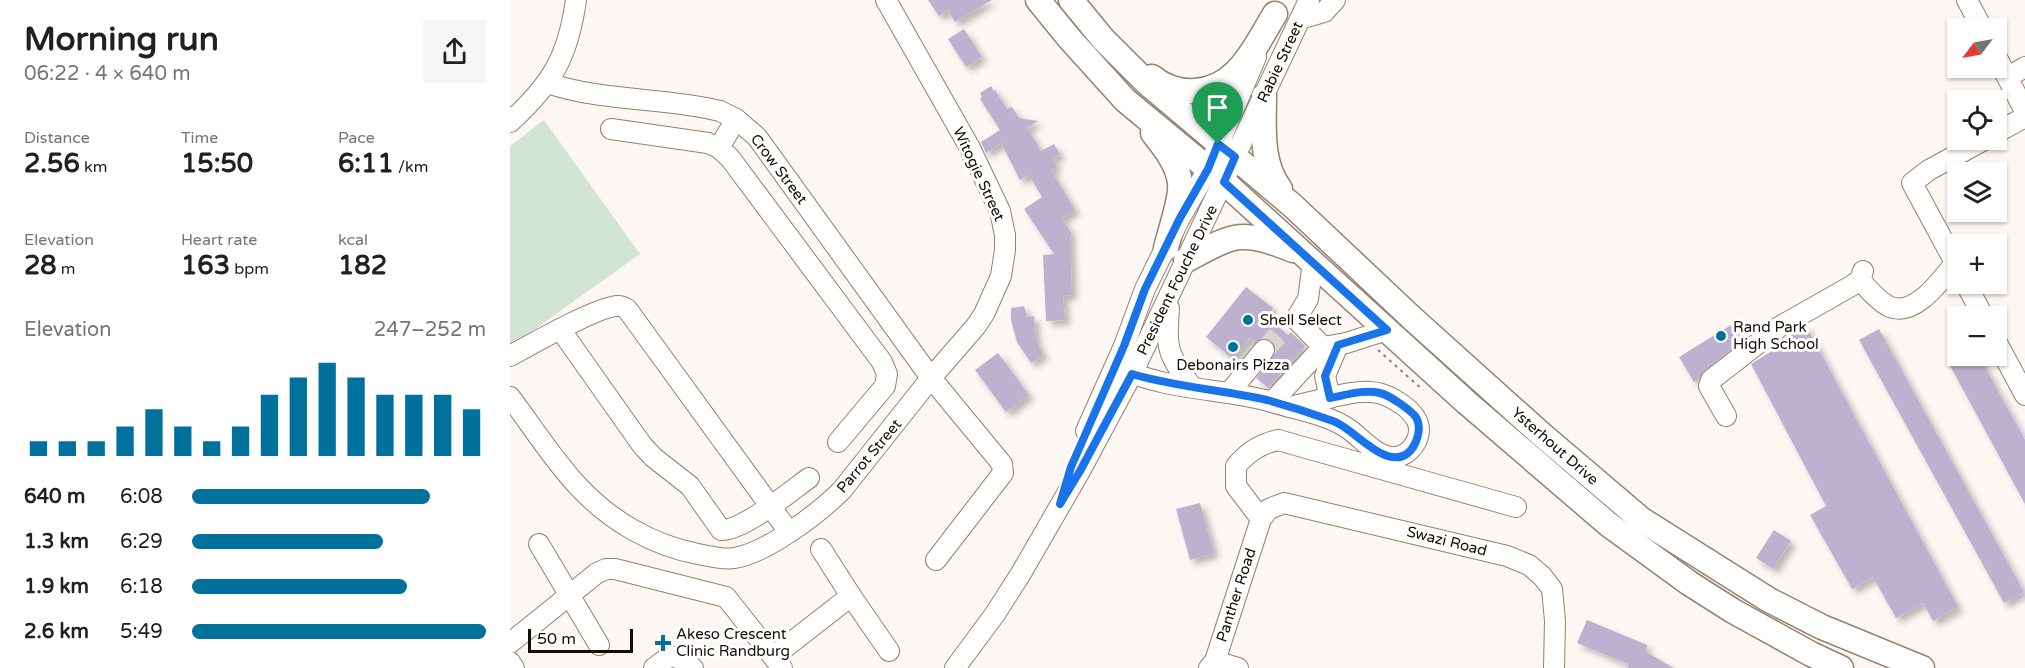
<!DOCTYPE html>
<meta charset="utf-8">
<style>
:root{--surface:#fff;--page:#f6f6f6;--text:#202124;--muted:#757577;--accent:#00709c}
body{margin:0;font-family:"Varela Round",sans-serif;background:var(--page);color:var(--text);height:100vh;display:flex;flex-direction:column;font-size:22px;white-space:nowrap}
*{box-sizing:border-box;margin:0}
p{font-size:20px;color:var(--muted)}
.icon{flex:none;width:33px;height:33px;fill:none;stroke:currentColor;stroke-width:2;stroke-linecap:round;stroke-linejoin:round}
.map{position:relative;flex:1;overflow:hidden}
.details{display:flex;flex-direction:column;background:var(--surface);width:510px}
.details>*{flex:none}
.needle{width:39px;rotate:238deg}
.tools{position:absolute;left:1437px;top:18px;display:grid;gap:12px}
.tools a{display:grid;place-items:center;width:60px;height:60px;border-radius:0px;background:var(--surface);box-shadow:0 2px 4px #0004;font-size:30px}
.scale{position:absolute;left:18px;bottom:15px;width:105px;box-sizing:border-box;padding-left:6px;border:3px solid #150d05;border-top:0;font-size:16px;line-height:21px;white-space:nowrap;color:#150d05;-webkit-text-stroke:4px #fff;paint-order:stroke}
.pin{position:absolute;display:grid;place-items:center;width:51px;height:51px;color:#fff;margin:-62px -26px;border-radius:50% 50% 50% 0;rotate:-45deg;box-shadow:0 0 6px #0007}
.pin .icon{rotate:45deg}
.round{display:grid;place-items:center;flex:none;width:63px;height:63px;border-radius:0px;background:var(--page)}
.summary{display:flex;align-items:center;justify-content:space-between;height:102px;padding:0 24px}
h1{font-size:33px;font-weight:700;line-height:45px}
.figures{display:grid;grid-template-columns:repeat(3,1fr);gap:9px;height:102px;padding:6px 24px}
.figures div{display:grid;align-content:center}
.figures b{font-size:26px;font-weight:700}
.figures small{font-size:16px;font-weight:400}
.figures p{font-size:16px}
.chart{height:168px;padding:12px 24px}
.chart p{display:flex;justify-content:space-between}
.chart svg{width:100%;height:108px;margin-top:6px;stroke:var(--accent);stroke-width:6}
ul{padding:0 24px;list-style:none;font-size:20px}
li{display:grid;grid-template-columns:96px 72px 1fr;align-items:center;height:45px}
li i{height:15px;border-radius:8px;background:var(--accent)}
main{display:flex;flex:1;min-height:0}
.map>svg:first-child{display:block}
.green{fill:#d2e5d4}
.building{fill:#bcb1ce;filter:url(#shadow)}
.lines{fill:none;stroke-linecap:round;stroke-linejoin:round}
.minor-tunnel{stroke:#d9d4ce;stroke-width:20;stroke-dasharray:20 10;stroke-linecap:butt}
.minor-casing{stroke:#98806b;stroke-width:22}
.major-casing{stroke:#98806b;stroke-width:27}
.path{stroke:#88827b;stroke-width:2;stroke-dasharray:3 4.5;stroke-linecap:butt}
.minor{stroke:#fff;stroke-width:20}
.major{stroke:#fff;stroke-width:24}
.route-casing{stroke:#fff;stroke-width:12}
.route{stroke:#1a73e8;stroke-width:8}
.poi-dot{fill:#00709c;stroke:#fff;stroke-width:2}
.labels{text-anchor:middle;dominant-baseline:central;stroke-width:6;stroke-linejoin:round;paint-order:stroke}
.street-label{font-size:15px;fill:#150d05;stroke:#fff}
.poi-label{font-size:15px;fill:#150d05;stroke:#fff;text-anchor:start}
</style>
<main>
<section class="details">
<div class="summary"><div><h1>Morning run</h1><p>06:22 · 4 × 640 m</p></div><a class="round"><svg class="icon" aria-label="share" viewBox="0 0 24 24"><path d="M12 15V3M7 8l5-5 5 5M5 13v7h14v-7"/></svg></a></div>
<div class="figures">
<div><p>Distance</p><b>2.56<small> km</small></b></div>
<div><p>Time</p><b>15:50</b></div>
<div><p>Pace</p><b>6:11<small> /km</small></b></div>
</div>
<div class="figures">
<div><p>Elevation</p><b>28<small> m</small></b></div>
<div><p>Heart rate</p><b>163<small> bpm</small></b></div>
<div><p>kcal</p><b>182</b></div>
</div>
<div class="chart"><p><span>Elevation</span>247–252 m</p>
<svg viewBox="0 0 160 44" preserveAspectRatio="none"><path d="M5 44V38M15 44V38M25 44V38M35 44V32M45 44V25M55 44V32M65 44V38M75 44V32M85 44V19M95 44V12M105 44V6M115 44V12M125 44V19M135 44V19M145 44V19M155 44V25"/></svg>
</div>
<ul>
<li><b>640 m</b>6:08<i style="width:81%"></i></li>
<li><b>1.3 km</b>6:29<i style="width:65%"></i></li>
<li><b>1.9 km</b>6:18<i style="width:73%"></i></li>
<li><b>2.6 km</b>5:49<i style="width:100%"></i></li>
</ul>
</section>
<div class="map">
<svg width="1515" height="668" viewBox="0 0 1515 668">
<defs>
<filter id="shadow"><feDropShadow dx="5" dy="5" stdDeviation="3" flood-color="#0004"/></filter>
</defs>
<rect width="100%" height="100%" fill="#fcf7f2"/>
<polygon class="green" points="34,120 130,254 0,347 0,146"/>
<g class="building">
<polygon points="418,0 482,0 445,22 438,10 429,16"/>
<polygon points="454,29 472,57 456,67 438,39"/>
<polygon points="481,86 484,91 485,90 497,109 502,107 509,118 528,121 517,128 531,151 544,144 550,154 542,159 547,167 541,170 565,210 552,218 562,234 560,235 562,295 553,296 555,320 536,321 533,255 544,254 514,209 532,197 519,175 510,180 491,143 476,153 471,142 490,130 470,99 472,97 470,93"/>
<polygon points="736,287 763,308 758,318 778,335 781,332 795,346 758,388 746,378 766,352 765,346 762,341 755,338 745,342 740,338 723,359 696,337"/>
<polygon points="514,306 517,317 524,316 526,339 533,355 521,363 507,342 501,320 501,308"/>
<polygon points="1221,325 1231,341 1194,371 1189,379 1184,382 1169,357"/>
<polygon points="1296,326 1448,607 1423,621 1413,603 1386,618 1363,577 1342,589 1300,515 1316,506 1241,364 1273,344 1271,340"/>
<polygon points="1369,329 1514,592 1494,603 1349,340"/>
<polygon points="488,353 519,395 496,412 465,370"/>
<polygon points="1450,356 1469,356 1515,440 1515,504 1438,362"/>
<polygon points="690,503 704,553 680,560 666,509"/>
<polygon points="1264,530 1281,541 1263,569 1246,558"/>
<polygon points="1077,620 1137,645 1136,652 1164,668 1117,668 1118,664 1067,643"/>
</g>
<g class="lines">
<polyline class="minor-tunnel" points="754,350 773,330"/>
<defs>
<g id="minor">
<polyline points="1457,0 1472,28"/>
<polyline points="790,19 814,12 825,0"/>
<polyline points="1486,56 1515,111"/>
<polyline points="1498,77 1515,67"/>
<path d="M38 83C93 102 154 97 210 111L226 119 247 137 421 378 492 464 493 473 426 560"/>
<path d="M0 122C42 84 58 57 66 0"/>
<polyline points="101,129 198,143 209,148 226,119"/>
<polyline points="1486,133 1515,117"/>
<polyline points="209,148 220,158 372,362 377,374 375,386 328,442"/>
<polyline points="803,262 798,299 786,319 813,347"/>
<polyline points="1448,268 1402,183 1419,170 1474,140"/>
<path d="M1350 280C1358 289 1367 300 1378 306 1404 319 1431 280 1445 263"/>
<polyline points="1456,284 1473,316"/>
<path d="M659 308C656 350 657 353 682 387"/>
<path d="M50 329 132 445 143 457 180 486 211 530C233 531 281 491 299 478"/>
<polyline points="1486,341 1515,395"/>
<path d="M0 356C18 346 92 304 109 306 112 306 115 308 117 309L279 532"/>
<path d="M610 368C658 391 713 388 762 402L813 347 836 343 877 330"/>
<polyline points="719,393 754,350"/>
<path d="M0 397C22 426 42 458 67 485 99 520 141 545 188 554 200 556 213 560 224 558 257 553 309 513 332 490L421 378 466 326 474 314 491 276 495 250V235L490 211 460 148 376 0"/>
<polyline points="820,398 815,376 828,345"/>
<path d="M762 402C787 410 818 414 840 430 852 439 865 455 881 457 899 459 916 436 906 419 899 406 875 392 860 392 841 390 800 403 779 407"/>
<polyline points="1216,416 1199,386 1201,380 1269,327 1343,285 1350,280 1353,271"/>
<polyline points="576,431 614,346 635,289 670,218 698,169 746,57"/>
<path d="M751 519 726 486V466C738 452 750 444 768 440L1006 507"/>
<polyline points="29,544 89,645"/>
<polyline points="341,596 379,651"/>
<polyline points="0,643 87,573 96,569 105,569 216,597 272,668"/>
<polyline points="264,656 341,596 311,549"/>
<polyline points="705,661 728,668"/>
<polyline points="0,662 4,668"/>
<polyline points="144,668 160,656 171,659 183,668"/>
<polyline points="445,668 485,614 510,575 570,471 622,374 799,0"/>
<polyline points="699,668 705,661 751,519 759,509 774,503 997,556 1019,565 1032,576 1042,589 1045,621 1044,668"/>
</g>
<g id="major">
<polyline points="528,0 559,38 615,100 714,182 956,402 1098,524 1179,583 1223,611 1301,654 1331,668"/>
<polyline points="561,0 593,39 636,82 783,206 903,319 1031,434 1132,520 1259,600 1312,627 1412,668"/>
<path d="M642 77C668 98 703 95 726 72 742 57 753 33 765 14"/>
<path d="M754 96C754 128 750 162 770 189"/>
<path d="M643 133C654 147 668 164 670 183 672 198 660 231 656 248"/>
<path d="M676 260C725 234 730 229 783 250"/>
</g>
</defs>
<use href="#minor" class="minor-casing"/>
<use href="#major" class="major-casing"/>
<polyline class="path" points="868,350 913,390"/>
<use href="#minor" class="minor"/>
<use href="#major" class="major"/>
</g>
<g class="lines">
<defs>
<path id="route" d="M708 144 725 157 714 182 877 330 828 345 815 376 820 398C836 395 854 389 870 393 879 395 903 411 907 419 912 430 906 446 898 453 875 471 844 428 823 421 801 413 779 406 757 400 712 390 666 387 622 374L570 471 550 504 561 467 614 346 635 289 670 218 698 169Z"/>
</defs>
<use href="#route" class="route-casing"/>
<use href="#route" class="route"/>
</g>
<g class="poi-dot">
<circle cx="738" cy="320" r="6"/>
<circle cx="1211" cy="336" r="6"/>
<circle cx="723" cy="347" r="6"/>
<path d="M150 634h6v6h6v6h-6v6h-6v-6h-6v-6h6z"/>
</g>
<g class="labels">
<g class="street-label">
<text transform="translate(770 62) rotate(-65)">Rabie Street</text>
<text transform="translate(269 169) rotate(53)">Crow Street</text>
<text transform="translate(469 174) rotate(65)">Witogie Street</text>
<text transform="translate(667 280) rotate(-64)">President Fouche Drive</text>
<text transform="translate(1045 446) rotate(41)">Ysterhout Drive</text>
<text transform="translate(359 456) rotate(-50)">Parrot Street</text>
<text transform="translate(937 541) rotate(14)">Swazi Road</text>
<text transform="translate(726 595) rotate(-72)">Panther Road</text>
</g>
<g class="poi-label">
<text x="750" y="320">Shell Select</text>
<text x="1223" y="327">Rand Park<tspan x="1223" dy="17">High School</tspan></text>
<text x="723" y="365" text-anchor="middle">Debonairs Pizza</text>
<text x="166" y="634">Akeso Crescent<tspan x="166" dy="17">Clinic Randburg</tspan></text>
</g>
</g>
</svg>
<div class="tools">
<a><svg class="needle" viewBox="-14 -14 28 28"><path d="M0-13l5 13h-10z" fill="#e53935"/><path d="M0 13l5-13h-10z" fill="#757577"/></svg></a>
<a><svg class="icon" aria-label="locate" viewBox="0 0 24 24"><circle cx="12" cy="12" r="6"/><path d="M12 2v4M12 18v4M2 12h4M18 12h4"/></svg></a>
<a><svg class="icon" aria-label="layers" viewBox="0 0 24 24"><path d="M12 4l9 5-9 5-9-5zM3 14l9 5 9-5"/></svg></a>
<a>+</a>
<a>−</a>
</div>
<div class="scale">50 m</div>
<div class="pin" style="left:708px;top:144px;background:#1e9e55"><svg class="icon" aria-label="arrive" viewBox="0 0 24 24"><path d="M6 21V4h12l-3 4 3 4H6"/></svg></div>
</div>
</main>
